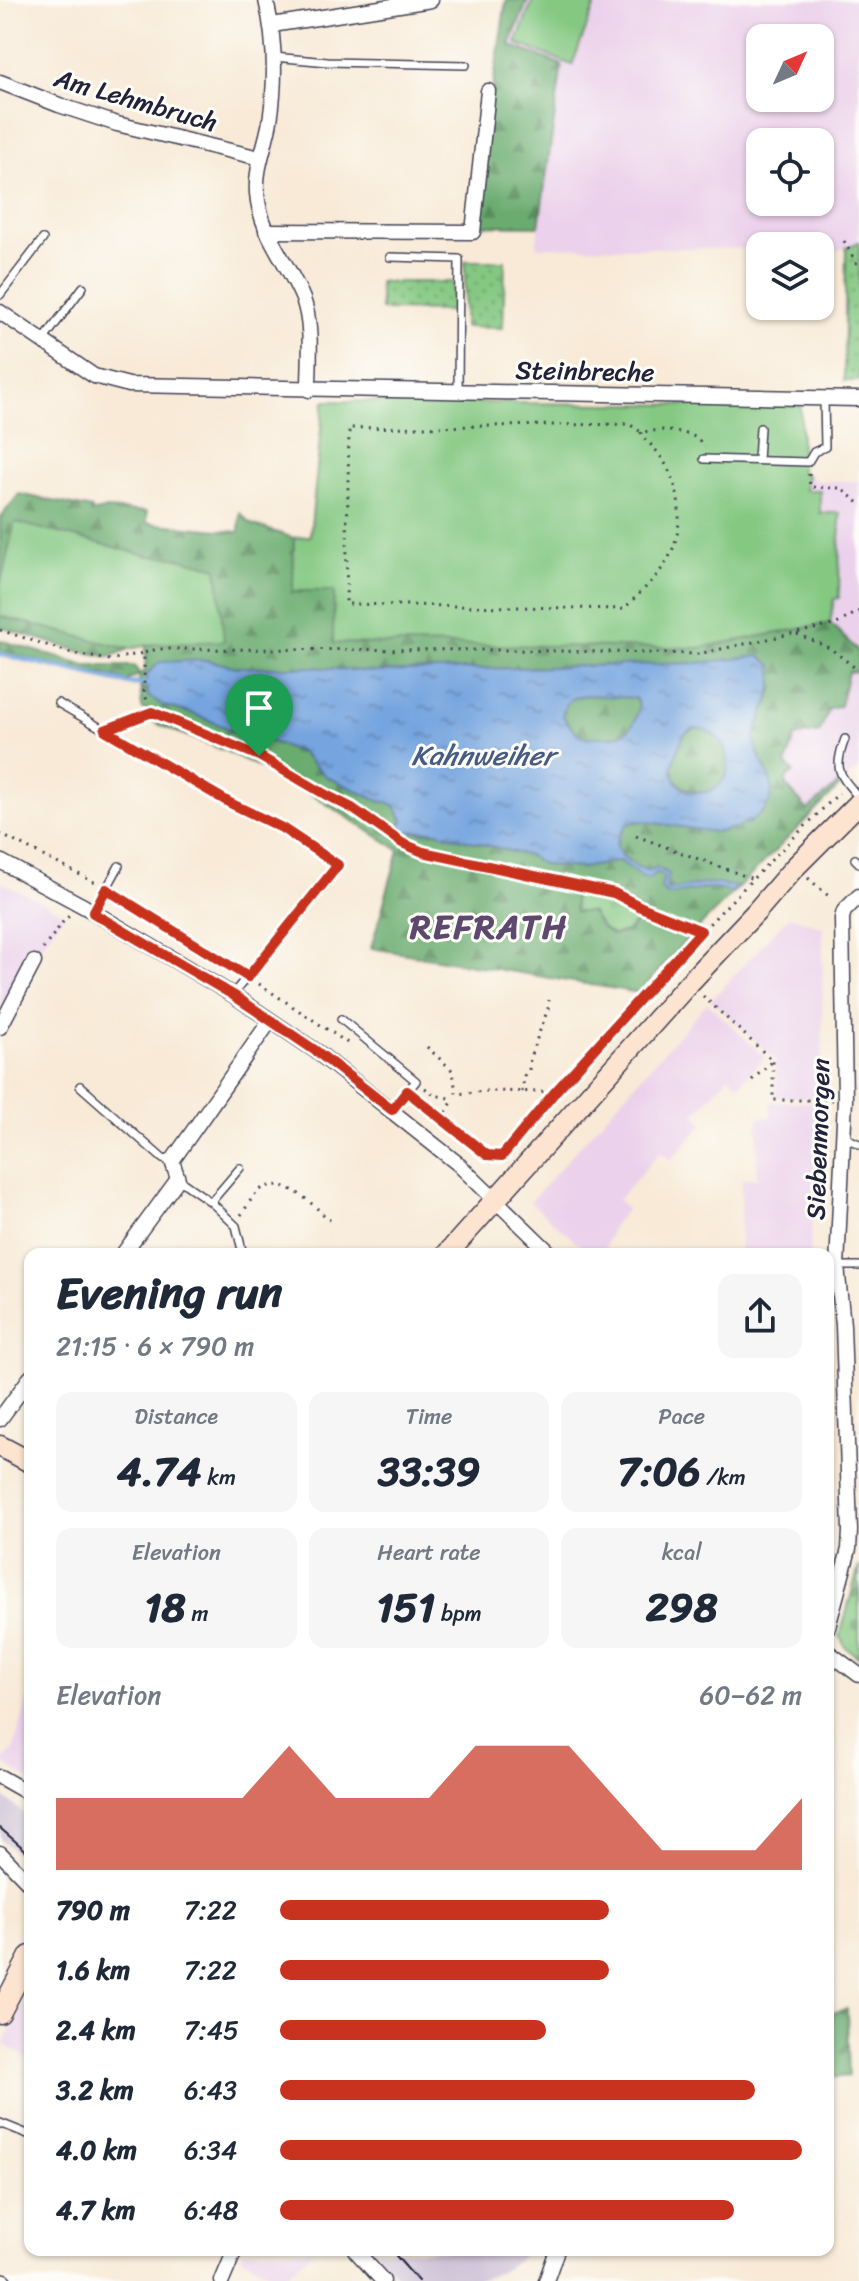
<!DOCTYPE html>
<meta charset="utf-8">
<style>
:root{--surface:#fff;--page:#f6f6f7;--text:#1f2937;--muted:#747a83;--accent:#c8321e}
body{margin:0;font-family:Sriracha,sans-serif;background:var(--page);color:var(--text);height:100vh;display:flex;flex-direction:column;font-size:30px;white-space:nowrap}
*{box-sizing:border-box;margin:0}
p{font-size:26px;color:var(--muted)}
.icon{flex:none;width:44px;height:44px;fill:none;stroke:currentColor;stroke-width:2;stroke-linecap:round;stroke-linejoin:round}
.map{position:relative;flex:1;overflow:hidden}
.side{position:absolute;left:24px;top:1248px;width:810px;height:1008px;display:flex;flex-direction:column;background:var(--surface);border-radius:16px;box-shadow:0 2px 6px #0004}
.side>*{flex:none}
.needle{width:52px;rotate:46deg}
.fabs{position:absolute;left:746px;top:24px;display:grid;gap:16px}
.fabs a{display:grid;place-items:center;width:88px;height:88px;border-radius:16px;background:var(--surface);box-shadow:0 2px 6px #0004;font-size:40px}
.pin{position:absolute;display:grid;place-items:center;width:68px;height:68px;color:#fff;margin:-82px -34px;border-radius:50% 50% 50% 0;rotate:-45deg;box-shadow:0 0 8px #0007}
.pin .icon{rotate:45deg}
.round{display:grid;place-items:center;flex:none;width:84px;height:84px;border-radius:16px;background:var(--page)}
.overview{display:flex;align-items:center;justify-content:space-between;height:136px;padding:0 32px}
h1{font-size:44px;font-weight:800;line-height:60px}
.figures{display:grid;grid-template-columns:repeat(3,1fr);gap:12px;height:136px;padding:8px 32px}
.figures div{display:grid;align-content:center;border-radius:16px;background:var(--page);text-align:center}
.figures b{font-size:40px;font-weight:800}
.figures small{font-size:22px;font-weight:400}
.figures p{font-size:22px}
.chart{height:224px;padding:16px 32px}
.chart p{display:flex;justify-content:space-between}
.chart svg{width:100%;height:144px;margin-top:8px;fill:var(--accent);opacity:.7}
ul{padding:0 32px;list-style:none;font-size:26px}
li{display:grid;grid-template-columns:128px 96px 1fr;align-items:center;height:60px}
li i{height:20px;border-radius:10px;background:var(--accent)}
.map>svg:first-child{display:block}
.built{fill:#ebd1eb;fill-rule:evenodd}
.railway{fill:#cbbfd5}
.grass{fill:url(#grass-tufts);stroke:#53755e;stroke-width:2}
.forest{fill:url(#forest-firs);stroke:#466756;stroke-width:2;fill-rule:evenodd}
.cemetery{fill:url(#cemetery-stones);stroke:#53755e;stroke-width:2}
.park{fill:url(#park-dots);stroke:#53755e;stroke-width:2}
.pitch{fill:#84c882;stroke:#53755e;stroke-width:2}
.water{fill:url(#water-ripples);stroke:#4c638d;stroke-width:2;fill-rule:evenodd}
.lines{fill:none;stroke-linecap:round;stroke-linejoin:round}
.stream{stroke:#75a4df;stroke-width:5}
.lane-casing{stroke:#424052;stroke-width:10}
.street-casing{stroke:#424052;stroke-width:17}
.secondary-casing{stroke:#424052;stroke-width:23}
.path{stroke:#424052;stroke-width:3;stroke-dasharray:2 6;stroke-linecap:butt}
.lane{stroke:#fff;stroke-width:7}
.street{stroke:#fff;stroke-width:14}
.secondary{stroke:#fde4d1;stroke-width:20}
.tram{stroke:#22223b;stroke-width:2}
.route-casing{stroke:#fff;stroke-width:16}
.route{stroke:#c8321e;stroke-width:10}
.labels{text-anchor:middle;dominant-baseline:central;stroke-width:6;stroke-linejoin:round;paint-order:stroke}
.street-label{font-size:26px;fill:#22223b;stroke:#fdfcf7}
.water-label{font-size:28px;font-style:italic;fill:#475c85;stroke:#fdfcf7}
.district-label{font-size:34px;font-weight:bold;letter-spacing:2px;fill:#5c496d;stroke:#fdfcf7}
</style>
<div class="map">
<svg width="859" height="2281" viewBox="0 0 859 2281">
<defs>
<pattern id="grass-tufts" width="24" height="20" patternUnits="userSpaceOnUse" patternTransform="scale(2)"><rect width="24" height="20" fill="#84c882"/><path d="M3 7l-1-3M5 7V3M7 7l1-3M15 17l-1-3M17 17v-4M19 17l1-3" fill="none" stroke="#6ca26c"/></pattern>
<pattern id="forest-firs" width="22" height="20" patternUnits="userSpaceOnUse" patternTransform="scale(2)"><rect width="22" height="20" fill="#6bac70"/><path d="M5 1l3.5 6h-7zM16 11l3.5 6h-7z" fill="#588c5d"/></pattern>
<pattern id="cemetery-stones" width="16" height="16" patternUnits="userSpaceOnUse" patternTransform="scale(2)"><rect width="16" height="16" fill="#84c882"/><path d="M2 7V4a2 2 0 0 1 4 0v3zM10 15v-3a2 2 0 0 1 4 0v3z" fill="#6ca26c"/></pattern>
<pattern id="park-dots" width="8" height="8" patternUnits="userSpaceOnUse" patternTransform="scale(2)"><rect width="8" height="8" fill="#84c882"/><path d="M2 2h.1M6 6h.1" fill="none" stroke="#6ca26c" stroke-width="1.8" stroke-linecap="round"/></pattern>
<pattern id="water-ripples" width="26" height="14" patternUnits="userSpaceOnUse" patternTransform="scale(2)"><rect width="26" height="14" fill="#75a4df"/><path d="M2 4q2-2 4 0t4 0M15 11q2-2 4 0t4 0" fill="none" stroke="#6085b6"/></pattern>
</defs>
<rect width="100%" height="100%" fill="#fdfcf7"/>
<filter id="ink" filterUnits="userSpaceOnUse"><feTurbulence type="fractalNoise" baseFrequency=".0125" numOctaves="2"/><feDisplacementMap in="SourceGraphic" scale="16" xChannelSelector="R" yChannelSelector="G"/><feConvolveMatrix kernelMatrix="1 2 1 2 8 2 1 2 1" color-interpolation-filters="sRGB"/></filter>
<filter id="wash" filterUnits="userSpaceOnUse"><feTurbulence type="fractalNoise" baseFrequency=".006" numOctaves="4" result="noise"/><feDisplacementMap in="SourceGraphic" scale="32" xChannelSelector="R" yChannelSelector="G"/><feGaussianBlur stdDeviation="1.8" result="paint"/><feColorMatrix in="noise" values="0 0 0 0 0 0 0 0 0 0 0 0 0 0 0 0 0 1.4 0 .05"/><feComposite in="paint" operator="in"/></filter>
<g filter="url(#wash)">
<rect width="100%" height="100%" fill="#f8ead7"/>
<g class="built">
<path d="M528 0H859V242L839 250H820V246H760V249L536 247 562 65 510 45ZM760 38H820V98H760ZM760 142H820V202H760Z"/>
<polygon points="807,475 818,481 859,481 859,652 830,623 834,599 839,598 840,513 819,513 819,491 805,490"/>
<polygon points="848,671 859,671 859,767 840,786 838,784 809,810 786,786 786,779 793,772 786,764 795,737 820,732 829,709 840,705"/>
<polygon points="0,881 65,914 34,956 26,953 0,1011"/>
<polygon points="789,916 823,927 822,1097 776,1097 775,1059 711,1000"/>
<polygon points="707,1003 765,1057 739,1085 729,1076 695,1114 704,1123 671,1160 660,1152 618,1200 627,1209 613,1225 603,1254 589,1253 530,1202"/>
<polygon points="771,1102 823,1102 823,1108 825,1108 823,1180 814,1180 810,1254 739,1254 742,1179 757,1178 758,1118 771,1117"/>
<polygon points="30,1690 30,1780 0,1762 13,1751"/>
<polygon points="30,1989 30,2059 3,2044"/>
<polygon points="245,2250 314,2250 279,2280 241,2256"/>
</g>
<g class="railway">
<polygon points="0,1794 30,1818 30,1865 0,1839"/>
<polygon points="374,2250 453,2251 526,2250 517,2261 500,2272 485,2278 452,2281 404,2281 397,2276"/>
</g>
<path class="grass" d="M572 891C604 894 617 897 644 913L627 932 611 936 601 927 591 912H575Z"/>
<g class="forest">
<polygon points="506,0 528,0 510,45 562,65 539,226 472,225"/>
<path d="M19 494 92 509 91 513 107 509 147 512V523L239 532 240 513 251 524 294 538 293 590 334 591V643L698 648 830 623 859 652V671L848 672 840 706 829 709 820 732 795 737 786 764 794 772 786 779V786L808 810 838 784 840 786 692 934 639 993 371 948 399 850 295 784 226 751 159 725 149 718 142 708 139 675 127 681 109 675 78 670 0 652V640L86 666H134L140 674 145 671 146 646 154 644 174 557 149 556 15 523 0 586V518ZM760 656 774 687 754 738 761 759 750 823 725 831 715 832 641 821 627 823 619 837 616 846C622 859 637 869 650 871L656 867 668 874 666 887 669 890 737 887 732 892 709 888 668 895 661 889 664 877 657 872 643 878 620 861 581 868 545 865 529 856 433 831 405 832 403 821 396 807 390 802 379 801 327 777 300 752 252 735 239 733 194 714 164 706 206 660 237 667H312L373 672 698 663ZM573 891C604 894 617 896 644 913L627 932 612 935 601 927 591 912H575Z"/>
<polygon points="0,616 129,649 110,657 82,652 0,627"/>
<path d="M588 695 634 697 639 705C636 731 623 738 599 737 592 737 585 738 580 734 572 730 567 722 562 715 568 697 570 698 588 695Z"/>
<path d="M699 728C722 731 736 763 723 782 712 799 684 794 675 778 669 766 677 739 688 731 691 728 695 729 699 728Z"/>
<polygon points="847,2009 849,2076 828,2078 828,2013"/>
</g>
<polygon class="cemetery" points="859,1566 859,1658 845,1647 840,1636"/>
<g class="park">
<polygon points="859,242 859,381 844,381 846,248"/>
<polygon points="465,261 505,261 503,328 464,327"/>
<polygon points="379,282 452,282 452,311 381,310"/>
</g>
<g class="pitch">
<polygon points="533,0 597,0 572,65 516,43"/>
<polygon points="324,401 801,406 801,472 807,475 805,490 820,490 820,513 840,513 839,598 834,599 830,623 698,648 333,643 334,591 293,591 294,538 310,536"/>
<polygon points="15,522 149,556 174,557 217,568 224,641 154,644 129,649 0,616 0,586"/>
</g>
<path class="water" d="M760 656 773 666C774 689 769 699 761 720 759 725 755 733 755 738 754 752 766 767 770 779 781 812 741 830 715 832L641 821 627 824 619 837 616 846C622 859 637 869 650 871L656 867 669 874 666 887 669 890 710 883 737 887 732 892 709 888 668 895 661 889 664 877 657 872 649 879 643 878 620 861 581 868 544 865 529 856 433 831 405 832 398 828 403 820 396 807 390 803 379 801 327 777 300 752 253 735 239 733 194 714 164 706 148 696 146 675 160 662 206 660 237 667H312L373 672 698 663ZM588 695 635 698 639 705C636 731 623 738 599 737 592 737 585 738 579 734 572 730 566 721 562 715 568 697 570 698 588 695ZM694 728C715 728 732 751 727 772 721 796 685 800 674 777 670 767 676 755 679 746 682 737 685 732 694 728Z"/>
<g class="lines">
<polyline class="stream" points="0,654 131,684 152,684"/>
</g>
</g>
<g filter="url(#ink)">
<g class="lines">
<defs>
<g id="lane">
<polyline points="274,57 328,62 466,65"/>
<polyline points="390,257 459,259 458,392"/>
<polyline points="0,295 43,239"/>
<polyline points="42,342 83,287"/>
<polyline points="704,459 808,462 814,452 825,447 824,400"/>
<polyline points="758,460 760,428"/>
<polyline points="58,703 230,803 282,828 338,865 233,994"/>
<path d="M845 739C833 770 839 774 859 798"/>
<polyline points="855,859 859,863"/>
<polyline points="93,913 119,866"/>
<polyline points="341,1019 416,1081 392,1110"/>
<polyline points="80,1086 163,1159 172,1161"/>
<polyline points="844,1137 859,1144"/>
<polyline points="178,1179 211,1202 240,1168"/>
<polyline points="211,1202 236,1226 243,1254"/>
<polyline points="837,1266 859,1266"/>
<polyline points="0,2123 30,2135"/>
</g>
<g id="street">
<path d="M266 0C275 39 276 82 270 121 266 145 255 169 257 193 260 234 288 262 303 299 313 326 309 361 309 390"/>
<polyline points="272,25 431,0"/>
<polyline points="0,82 59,105 117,124 260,158"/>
<polyline points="266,231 473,232 488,91"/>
<polyline points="0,312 94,376 129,385 859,399"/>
<polyline points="0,861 85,907 233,995 316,1051 457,1163 551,1254"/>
<polyline points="0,1027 34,962"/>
<polyline points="123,1254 178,1179 172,1161 270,1021"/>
<polyline points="0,1419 30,1378"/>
<polyline points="828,1627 849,1549 850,1531 843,1325 837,1266 845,1100 842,918 844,911 859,896"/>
<polyline points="828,1652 859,1675"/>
<polyline points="0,1777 30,1794"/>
<polyline points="0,1853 30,1884"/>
<polyline points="355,2250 383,2281"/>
<polyline points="0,2280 4,2281"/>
<polyline points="222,2281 235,2250"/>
<polyline points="546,2281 557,2250"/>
</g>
<g id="secondary">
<polyline points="447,1254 689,983 756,912 793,869 859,803"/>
<polyline points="0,1446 30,1462"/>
<polyline points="0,2013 30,1956"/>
</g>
</defs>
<use href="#lane" class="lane-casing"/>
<use href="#street" class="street-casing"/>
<use href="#secondary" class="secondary-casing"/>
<g class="path">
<polyline points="844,241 859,268"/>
<path d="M641 432 642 437C680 466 692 526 663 567 652 583 637 595 624 609L346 604 349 428 629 424 641 432 663 430 684 433 695 437 705 446"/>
<polyline points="809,474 810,487 840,488 859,503"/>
<polyline points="0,630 74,654 110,660 143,653"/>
<polyline points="797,634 830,648 859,671"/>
<polyline points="152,712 259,756 352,808 402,843 423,852 614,893 710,937"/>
<polyline points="120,724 152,712 144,693 144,653 157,649 513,650 698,654 837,624 859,611"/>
<polyline points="0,834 96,883"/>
<polyline points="636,836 753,879"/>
<polyline points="808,878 832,899"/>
<polyline points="116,895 239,971"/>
<polyline points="43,949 65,919 71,915"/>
<polyline points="259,984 352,1046"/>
<polyline points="703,996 773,1061 773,1100 832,1100"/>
<polyline points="427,1047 453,1071 456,1094 486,1091 553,1092"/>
<polyline points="752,1080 773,1061"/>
<polyline points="425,1088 434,1095 454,1099"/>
<polyline points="522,1092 524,1076 529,1070 530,1057 548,1009 549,1000"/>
<path d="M417 1099 487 1155 502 1156C607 1029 721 908 839 793"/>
<polyline points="442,1119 454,1099"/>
<path d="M241 1215C247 1207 252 1196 260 1190 286 1172 316 1209 334 1224"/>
</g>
<use href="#lane" class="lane"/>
<use href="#street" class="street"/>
<use href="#secondary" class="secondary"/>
<g class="tram">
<polyline points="0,1828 30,1854"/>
<polyline points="391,2250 418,2281"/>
</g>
</g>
</g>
<g class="lines" filter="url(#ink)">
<defs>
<polygon id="route" points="152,712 259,756 328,796 352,808 402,843 423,852 614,893 641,907 701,931 555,1092 502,1156 487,1155 407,1091 392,1110 316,1051 233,995 93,913 106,889 248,977 338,865 282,828 230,803 105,730"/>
</defs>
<use href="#route" class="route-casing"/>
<use href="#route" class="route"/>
</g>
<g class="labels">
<g class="street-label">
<text transform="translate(136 100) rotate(16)">Am Lehmbruch</text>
<text transform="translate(585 371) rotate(1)">Steinbreche</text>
<text transform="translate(818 1139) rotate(-88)">Siebenmorgen</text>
</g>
<g class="water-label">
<text x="483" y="755">Kahnweiher</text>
</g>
<g class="district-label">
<text x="489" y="927">REFRATH</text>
</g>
</g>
</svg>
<div class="fabs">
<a><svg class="needle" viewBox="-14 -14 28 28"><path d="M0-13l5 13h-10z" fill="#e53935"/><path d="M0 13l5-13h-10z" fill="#747a83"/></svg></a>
<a><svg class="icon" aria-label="locate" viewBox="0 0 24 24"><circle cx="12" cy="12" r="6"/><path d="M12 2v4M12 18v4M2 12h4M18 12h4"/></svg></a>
<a><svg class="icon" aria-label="layers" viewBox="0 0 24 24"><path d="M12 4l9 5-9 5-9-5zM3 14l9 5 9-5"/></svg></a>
</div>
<div class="pin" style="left:259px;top:756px;background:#1e9e55"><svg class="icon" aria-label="arrive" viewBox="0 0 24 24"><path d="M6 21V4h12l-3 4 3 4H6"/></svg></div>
<section class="side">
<div class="overview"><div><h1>Evening run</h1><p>21:15 · 6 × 790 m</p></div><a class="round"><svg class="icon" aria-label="share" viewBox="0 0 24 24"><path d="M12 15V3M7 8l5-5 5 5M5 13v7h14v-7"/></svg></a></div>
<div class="figures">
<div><p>Distance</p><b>4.74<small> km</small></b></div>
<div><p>Time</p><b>33:39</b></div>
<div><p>Pace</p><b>7:06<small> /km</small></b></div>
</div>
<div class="figures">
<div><p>Elevation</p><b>18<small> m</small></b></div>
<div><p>Heart rate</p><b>151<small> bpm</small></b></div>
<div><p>kcal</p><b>298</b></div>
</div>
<div class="chart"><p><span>Elevation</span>60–62 m</p>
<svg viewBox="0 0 160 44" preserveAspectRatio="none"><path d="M0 44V22L10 22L20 22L30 22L40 22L50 6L60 22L70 22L80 22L90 6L100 6L110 6L120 22L130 38L140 38L150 38L160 22V44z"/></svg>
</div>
<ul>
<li><b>790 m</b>7:22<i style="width:63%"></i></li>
<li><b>1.6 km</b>7:22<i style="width:63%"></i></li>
<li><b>2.4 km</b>7:45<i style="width:51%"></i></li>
<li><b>3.2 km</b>6:43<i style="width:91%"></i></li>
<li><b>4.0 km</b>6:34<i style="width:100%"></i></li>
<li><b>4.7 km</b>6:48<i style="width:87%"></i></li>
</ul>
</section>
</div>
